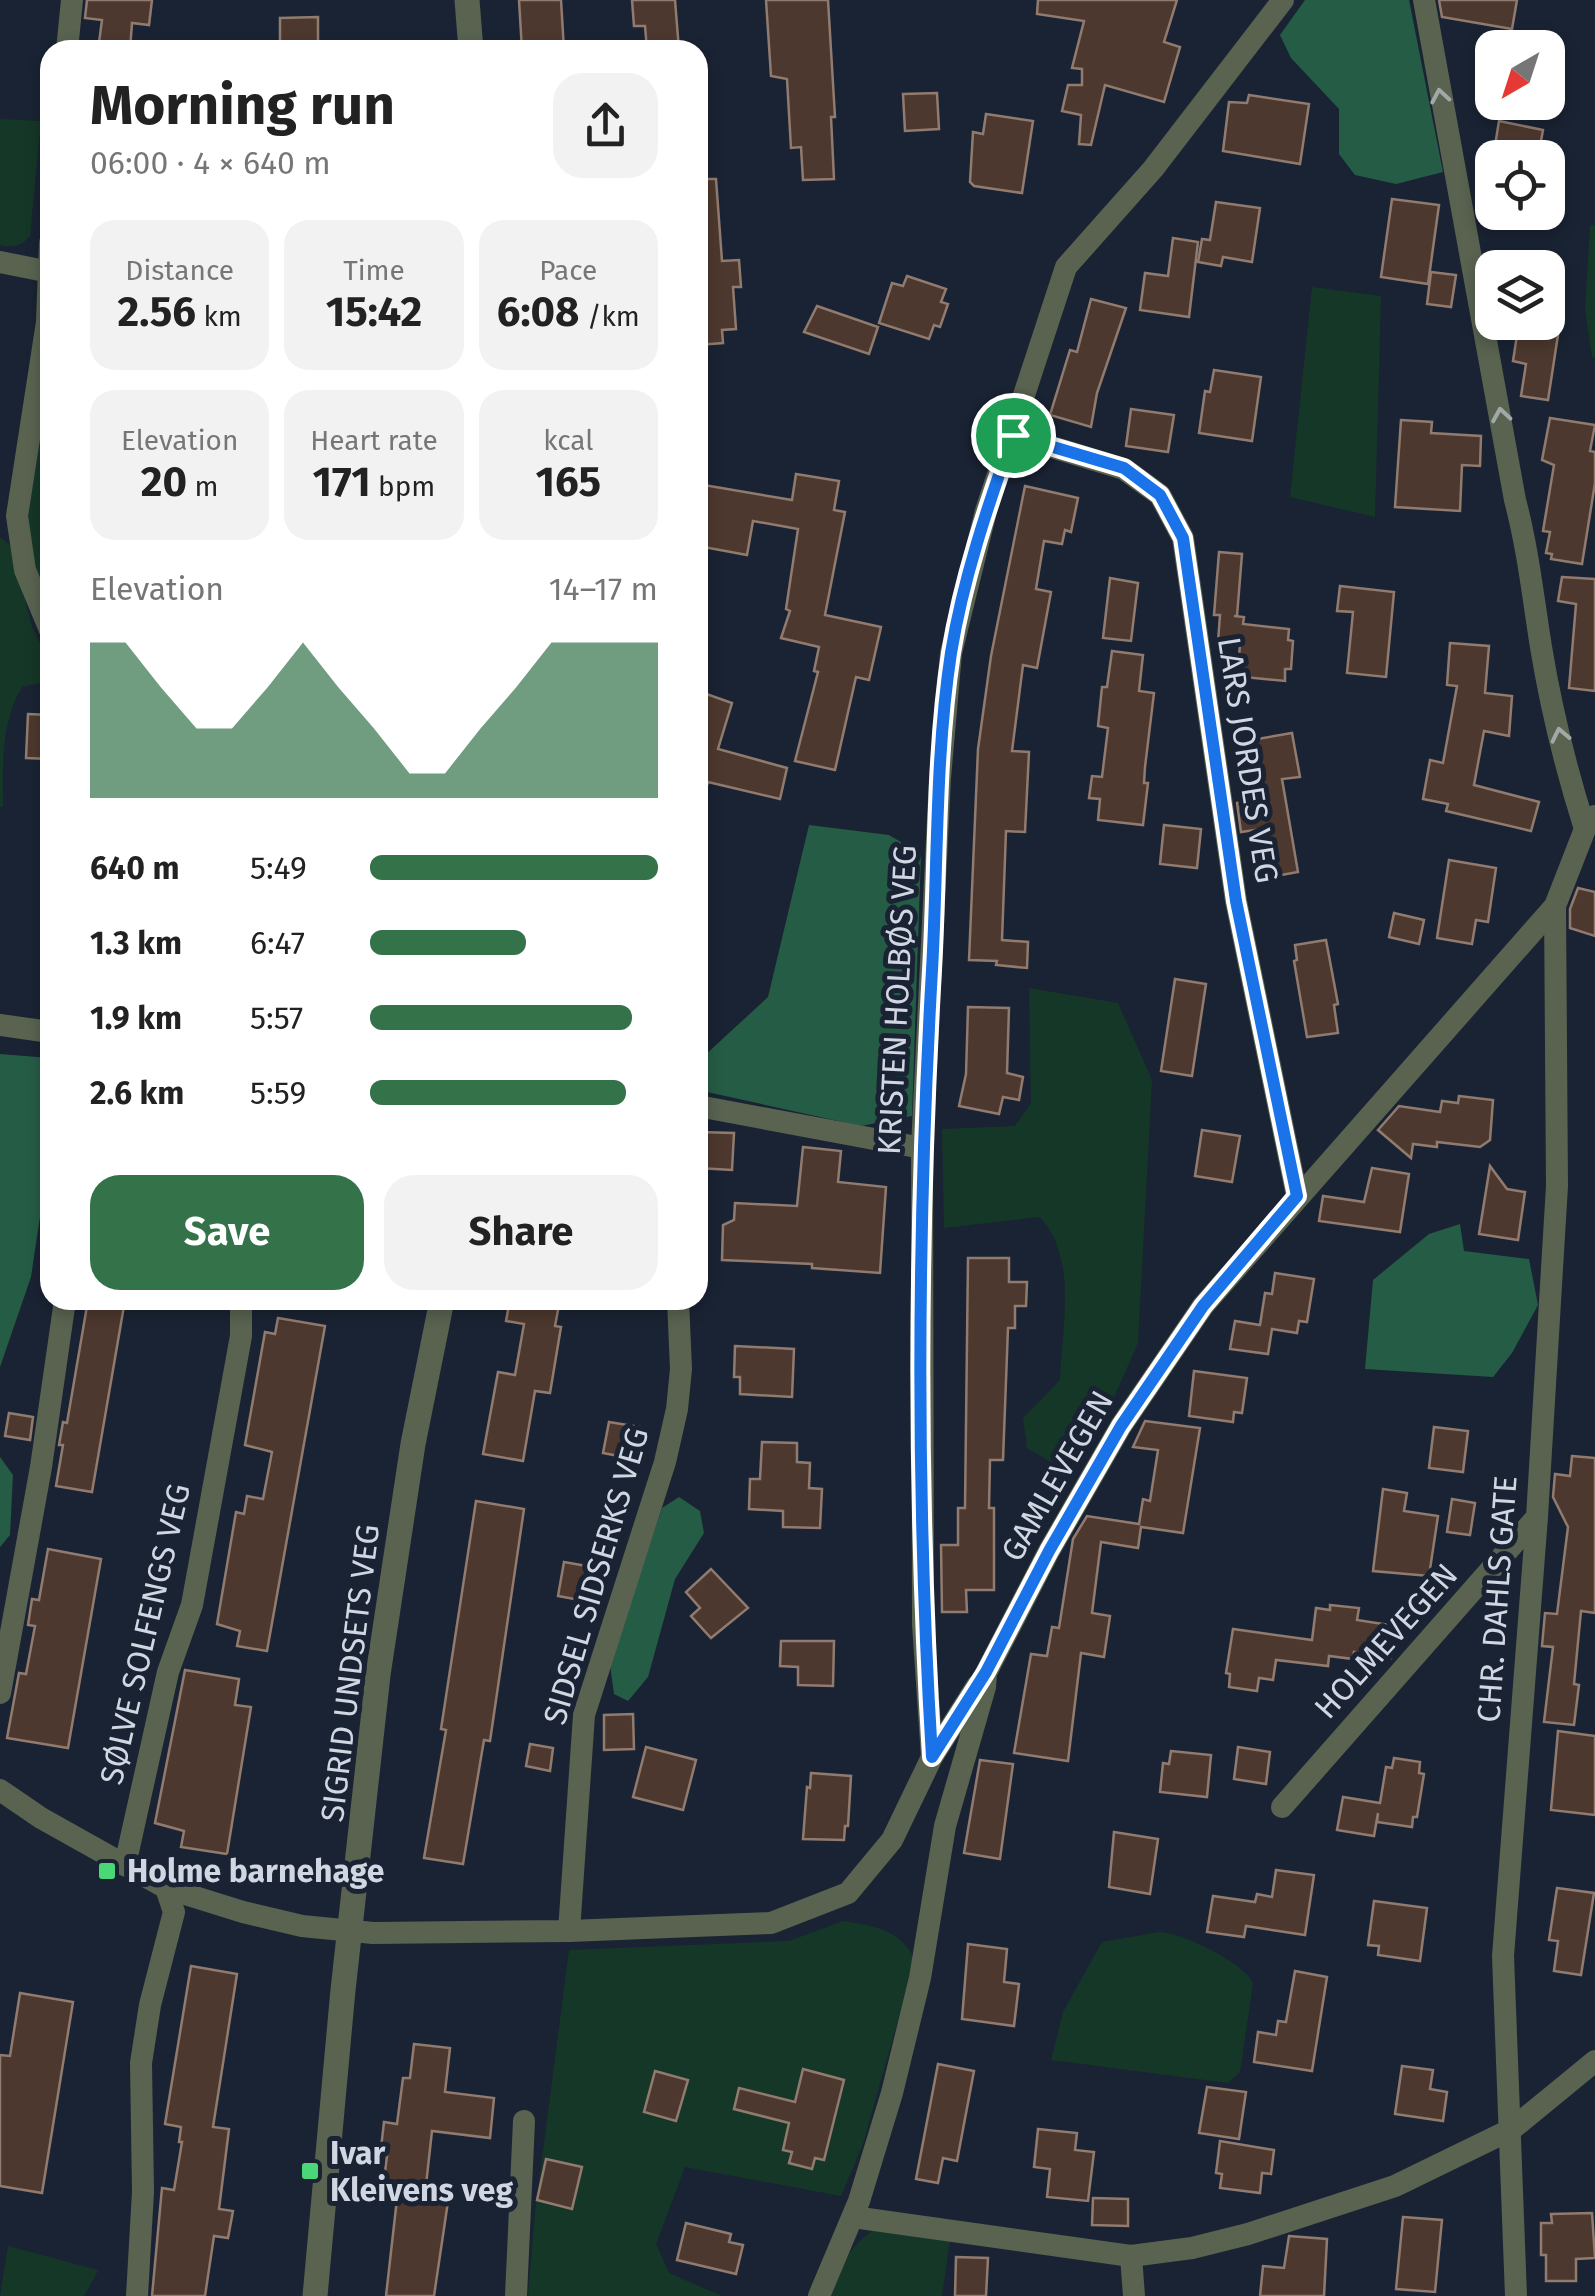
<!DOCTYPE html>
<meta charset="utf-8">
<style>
:root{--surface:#fff;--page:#f2f2f2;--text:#222;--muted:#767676;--accent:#347349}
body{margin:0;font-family:"Fira Sans",sans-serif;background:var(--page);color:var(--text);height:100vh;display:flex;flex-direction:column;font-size:38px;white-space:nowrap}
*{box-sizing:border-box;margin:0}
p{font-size:32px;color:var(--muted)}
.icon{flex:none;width:55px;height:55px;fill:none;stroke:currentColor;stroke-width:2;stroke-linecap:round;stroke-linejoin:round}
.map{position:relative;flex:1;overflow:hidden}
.panel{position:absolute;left:40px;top:40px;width:668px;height:1270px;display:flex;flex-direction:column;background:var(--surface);border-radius:30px;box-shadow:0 5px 15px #0003}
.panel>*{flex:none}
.needle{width:65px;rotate:219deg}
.buttons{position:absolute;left:1475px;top:30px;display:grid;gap:20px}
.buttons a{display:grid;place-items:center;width:90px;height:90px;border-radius:20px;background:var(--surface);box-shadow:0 5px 15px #0003;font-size:50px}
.pin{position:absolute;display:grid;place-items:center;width:85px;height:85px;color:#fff;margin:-42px;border:5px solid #fff;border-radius:50%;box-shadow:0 2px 10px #0007}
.round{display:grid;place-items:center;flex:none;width:105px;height:105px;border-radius:30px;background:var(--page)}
.headline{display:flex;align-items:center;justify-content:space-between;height:170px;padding:0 50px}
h1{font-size:55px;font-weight:700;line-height:75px}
.metrics{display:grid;grid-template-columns:repeat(3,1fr);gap:15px;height:170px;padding:10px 50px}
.metrics div{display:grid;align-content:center;border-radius:25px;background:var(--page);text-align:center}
.metrics b{font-size:42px;font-weight:700}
.metrics small{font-size:28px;font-weight:400}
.metrics p{font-size:28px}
.chart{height:280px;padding:20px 50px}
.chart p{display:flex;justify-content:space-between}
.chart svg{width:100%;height:180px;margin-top:10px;fill:var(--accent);opacity:.7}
.primary-button{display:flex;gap:20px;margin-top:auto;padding:20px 50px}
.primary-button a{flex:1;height:115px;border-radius:30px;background:var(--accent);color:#fff;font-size:40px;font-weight:700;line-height:115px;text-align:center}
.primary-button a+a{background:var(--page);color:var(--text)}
ul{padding:0 50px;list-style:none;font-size:32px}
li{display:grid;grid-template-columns:160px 120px 1fr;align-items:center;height:75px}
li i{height:25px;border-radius:12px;background:var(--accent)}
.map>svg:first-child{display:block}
.green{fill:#153728}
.forest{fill:#255c45}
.building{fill:#4c382e;stroke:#917b6f;stroke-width:2.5}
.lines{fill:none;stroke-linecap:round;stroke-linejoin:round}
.minor{stroke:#596350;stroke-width:22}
.tertiary{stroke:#596350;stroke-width:25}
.oneway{stroke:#a1a9a8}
.route-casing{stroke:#fff;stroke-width:20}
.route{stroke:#1a73e8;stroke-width:12}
.poi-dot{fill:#49d778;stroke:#1a2333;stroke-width:4}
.labels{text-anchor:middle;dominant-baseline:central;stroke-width:10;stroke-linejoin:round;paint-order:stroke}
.street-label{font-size:32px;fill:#d1d7e2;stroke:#1a2333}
.poi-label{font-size:32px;font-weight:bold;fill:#d1d7e2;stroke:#1a2333;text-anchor:start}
</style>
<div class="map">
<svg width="1595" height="2296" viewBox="0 0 1595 2296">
<rect width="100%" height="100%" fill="#1a2333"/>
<g class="green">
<path d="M0 119 41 121 30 236C21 246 13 248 0 245Z"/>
<polygon points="1590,225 1595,226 1595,358 1592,357 1585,309"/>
<polygon points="1312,287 1381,296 1375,517 1290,497"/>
<path d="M50 340V607C7 538 39 418 50 340Z"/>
<path d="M0 537 12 547 32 627 50 665V681L22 687C0 724 3 764 3 807H0Z"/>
<path d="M1029 988 1118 1003 1152 1080 1138 1343 1108 1411 1062 1469 1027 1448 1023 1418 1060 1380C1062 1327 1078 1259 1040 1217L944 1228 942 1129 1015 1126 1031 1103Z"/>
<path d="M843 1921C874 1926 900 1929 915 1960L863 2144 841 2196 685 2167 656 2244 669 2273 722 2296H528L535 2213 569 1950 789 1941Z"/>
<path d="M1160 1932C1184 1934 1241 1961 1253 1983L1240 2072 1228 2083 1051 2060 1063 2012 1102 1942Z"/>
<path d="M878 2227 950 2240 942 2296H831C845 2262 846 2248 878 2227Z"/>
<polygon points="8,2246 98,2270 98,2271 84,2296 0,2296"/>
</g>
<g class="forest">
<polygon points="1305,0 1409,0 1443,172 1396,184 1355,175 1339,154 1339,109 1291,58 1280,35"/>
<polygon points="809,825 889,835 921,854 912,1116 861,1126 698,1090 703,1057 768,997"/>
<polygon points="0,1054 50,1058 50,1150 31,1277 0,1367"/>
<polygon points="1460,1224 1464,1251 1529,1259 1538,1305 1512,1353 1493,1377 1365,1369 1373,1280 1429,1234"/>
<polygon points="0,1457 13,1475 10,1535 0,1547"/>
<polygon points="679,1497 700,1511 704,1533 675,1579 648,1677 628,1701 614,1694 610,1665 662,1508"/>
</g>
<g class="building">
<polygon points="87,0 152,0 149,25 132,23 130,50 98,50 102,20 85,18"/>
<polygon points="519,0 561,0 564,50 522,50"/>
<polygon points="632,0 675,0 679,50 647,50 645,26 634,26"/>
<polygon points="766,0 828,0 835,117 831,117 834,179 803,180 801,147 791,148 787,79 771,76"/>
<polygon points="1038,0 1177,0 1164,42 1180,47 1164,102 1105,85 1091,145 1079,144 1081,115 1062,111 1068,85 1082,85 1082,69 1072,68 1084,21 1037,14"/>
<polygon points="1439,0 1517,0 1512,29 1442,17"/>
<polygon points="318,17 318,48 280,48 280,18"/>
<polygon points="937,93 939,129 905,131 903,94"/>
<polygon points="1249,95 1309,104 1300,164 1223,151 1229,102 1247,103"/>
<polygon points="986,114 1033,121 1022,193 974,186 970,182 973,132 983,134"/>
<polygon points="1499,121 1543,130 1538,158 1493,158"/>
<polygon points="698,179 716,179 722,261 739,260 741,287 733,287 736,329 722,330 723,343 698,345"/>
<polygon points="1392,199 1439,205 1428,284 1381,277"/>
<polygon points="1216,202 1260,208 1252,262 1223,257 1221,266 1198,262 1202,239 1210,240"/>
<polygon points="1173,238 1198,242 1189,317 1140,310 1145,273 1168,276"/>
<polygon points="1431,272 1456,275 1451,307 1427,304"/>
<polygon points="907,276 946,289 941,302 948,304 940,327 934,325 929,339 879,323 892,283 903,286"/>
<polygon points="1091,299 1126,308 1097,393 1091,427 1050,415 1070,350 1077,352"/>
<polygon points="817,306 878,327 869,354 804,332"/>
<polygon points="1519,322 1560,322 1548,400 1521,396 1526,364 1513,361"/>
<polygon points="1214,370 1261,377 1252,441 1199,433 1205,391 1210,392"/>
<polygon points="1131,409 1174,415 1168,452 1126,446"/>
<polygon points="1550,418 1595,425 1590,451 1595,452 1595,483 1582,564 1551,559 1552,554 1546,553 1550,532 1543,531 1554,465 1542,460"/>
<polygon points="1401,420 1432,422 1431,433 1481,436 1480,466 1462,465 1460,511 1395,507"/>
<polygon points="796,474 839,481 834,510 845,512 825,615 881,627 869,680 856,677 835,770 795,761 818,672 814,671 819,647 781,638 790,611 786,609 798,529 753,521 747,555 698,546 698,484 792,500"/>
<polygon points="1025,486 1078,498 1071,532 1065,530 1062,544 1044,541 1036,589 1051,592 1037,668 1023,665 1012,751 1029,752 1025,832 1006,831 1002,940 1028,942 1027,968 996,965 997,961 969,960 978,749 991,656"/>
<polygon points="1219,552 1242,554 1237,616 1234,616 1244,617 1243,624 1289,629 1288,640 1293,641 1291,669 1285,669 1285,681 1243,677 1245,658 1239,657 1240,644 1218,642 1220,615 1214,615"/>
<polygon points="1562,577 1595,579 1595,691 1569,688 1576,604 1558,601"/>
<polygon points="1110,578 1138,583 1131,641 1103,638"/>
<polygon points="1340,586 1394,592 1386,677 1347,673 1353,612 1337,611"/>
<polygon points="1450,643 1489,646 1485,693 1512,696 1509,736 1484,731 1474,785 1539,802 1531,831 1446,811 1448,804 1423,799 1430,760 1443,763 1457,686 1447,685"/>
<polygon points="1112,651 1143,655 1139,691 1154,693 1145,767 1144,783 1148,783 1143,825 1098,820 1100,799 1089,798 1092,776 1102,777 1108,728 1098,726 1102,687 1107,687"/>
<polygon points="698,691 732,703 718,749 787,768 780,799 708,782 703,797 698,796"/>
<polygon points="28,714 50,715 50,759 26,758"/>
<polygon points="1292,733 1300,777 1282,779 1298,872 1270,877 1265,837 1261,829 1241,832 1237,803 1244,801 1241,785 1254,783 1246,741"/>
<polygon points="1164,825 1201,829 1197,868 1160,864"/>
<polygon points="1449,860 1496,868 1488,922 1476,920 1472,944 1437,938"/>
<polygon points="1578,888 1595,892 1595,936 1570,928 1570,909"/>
<polygon points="1394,913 1424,920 1419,944 1389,937"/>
<polygon points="1326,940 1338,1004 1334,1005 1338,1033 1307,1037 1294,961 1297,960 1295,945"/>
<polygon points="1175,979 1206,984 1192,1076 1161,1071"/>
<polygon points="968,1007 1009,1008 1007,1073 1023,1077 1019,1100 1003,1097 999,1114 959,1106 966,1074"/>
<polygon points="1459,1096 1493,1100 1490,1140 1480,1147 1437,1142 1437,1147 1413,1144 1411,1158 1378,1130 1399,1106 1440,1112 1442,1101 1458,1103"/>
<polygon points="1202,1130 1240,1136 1232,1182 1195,1176"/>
<polygon points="698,1132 734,1133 732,1170 698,1168"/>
<polygon points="803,1147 841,1151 838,1182 886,1187 880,1273 812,1268 812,1264 722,1260 723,1225 734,1220 735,1203 797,1206"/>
<polygon points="1490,1166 1507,1189 1525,1192 1518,1240 1479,1234"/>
<polygon points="1372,1168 1409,1174 1400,1232 1319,1221 1323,1196 1364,1202"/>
<polygon points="968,1258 1009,1258 1009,1282 1027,1282 1026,1306 1015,1306 1015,1328 1008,1328 1003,1460 990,1460 989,1508 994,1508 994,1590 966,1590 967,1612 942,1612 941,1545 958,1545 958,1508 965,1508"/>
<polygon points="1275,1273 1314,1279 1307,1322 1299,1321 1297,1333 1272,1329 1268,1354 1230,1349 1235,1321 1260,1325 1265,1293 1272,1294"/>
<polygon points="88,1300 125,1300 92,1492 56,1486 63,1445 59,1445 63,1422 67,1423"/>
<polygon points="510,1300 560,1300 555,1326 561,1327 550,1393 535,1391 523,1461 483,1454 498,1372 515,1375 524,1324 506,1321"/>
<polygon points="278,1318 325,1326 267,1651 237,1646 240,1631 217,1624 236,1512 244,1514 247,1496 263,1499 272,1452 245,1445 265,1332 275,1334"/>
<polygon points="735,1346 794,1349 792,1397 740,1394 740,1377 734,1377"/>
<polygon points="1194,1371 1247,1378 1242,1413 1234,1412 1233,1422 1189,1416"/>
<polygon points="9,1413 33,1417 30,1440 5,1436"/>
<polygon points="1145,1421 1200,1428 1183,1533 1141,1527 1138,1548 1101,1542 1092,1613 1110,1616 1104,1657 1081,1653 1068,1761 1014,1753 1031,1654 1047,1656 1052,1627 1059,1628 1073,1539 1087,1516 1139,1524 1143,1499 1150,1501 1158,1450 1133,1447"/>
<polygon points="609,1422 640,1427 634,1459 603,1453"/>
<polygon points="1434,1427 1468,1431 1463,1472 1429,1468"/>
<polygon points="762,1442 797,1443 797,1462 810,1463 809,1488 822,1489 820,1528 783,1527 783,1511 749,1509 750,1479 760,1479"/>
<polygon points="1572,1456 1595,1458 1595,1613 1581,1611 1574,1684 1579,1685 1574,1725 1544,1722 1553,1647 1542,1646 1545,1613 1557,1614 1568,1527 1553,1497 1555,1474 1570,1476"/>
<polygon points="1383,1489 1407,1493 1404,1511 1438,1516 1429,1576 1373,1571"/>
<polygon points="1452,1499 1475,1503 1470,1535 1447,1532"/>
<polygon points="476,1501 524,1509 490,1741 484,1740 463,1864 424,1858 446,1730 441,1729"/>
<polygon points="48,1549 101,1559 68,1748 7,1738 19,1673 26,1674 35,1626 28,1625 32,1599 39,1600"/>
<polygon points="564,1562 598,1568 591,1602 558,1596"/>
<polygon points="711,1569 748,1608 711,1638 691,1616 700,1608 686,1592"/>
<polygon points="1330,1605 1359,1608 1357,1620 1396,1626 1391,1658 1354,1652 1353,1659 1329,1656 1328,1666 1276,1660 1273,1680 1259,1678 1257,1691 1229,1687 1230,1674 1226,1673 1233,1629 1312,1640 1316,1608 1330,1610"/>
<polygon points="781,1641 834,1641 833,1686 798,1685 798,1667 780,1666"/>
<polygon points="185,1670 239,1679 235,1705 251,1707 227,1854 181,1847 184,1831 155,1823"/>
<polygon points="633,1714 634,1749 604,1750 604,1715"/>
<polygon points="1558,1731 1595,1736 1595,1815 1551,1810"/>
<polygon points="530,1744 553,1748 550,1771 526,1766"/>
<polygon points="646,1747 696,1760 683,1810 633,1797"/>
<polygon points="1238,1747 1270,1752 1266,1784 1234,1779"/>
<polygon points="1171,1751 1211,1755 1207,1797 1160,1792 1163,1763 1169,1764"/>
<polygon points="1394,1758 1420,1762 1419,1773 1424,1774 1417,1817 1413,1817 1412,1827 1377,1822 1378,1813 1374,1836 1337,1830 1343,1797 1380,1803 1386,1767 1392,1768"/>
<polygon points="980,1760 1013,1764 1000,1859 964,1853"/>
<polygon points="811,1773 851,1776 848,1826 845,1826 844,1840 803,1839 807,1787 810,1788"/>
<polygon points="1114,1832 1158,1839 1150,1894 1109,1887"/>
<polygon points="1276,1870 1314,1875 1305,1935 1246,1926 1244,1937 1207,1932 1213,1896 1255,1902 1257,1894 1272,1897"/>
<polygon points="1557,1888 1594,1893 1581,1975 1554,1971 1558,1941 1549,1940"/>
<polygon points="1374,1901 1427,1908 1420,1961 1378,1955 1379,1946 1368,1945"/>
<polygon points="968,1944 1007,1949 1004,1982 1019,1984 1014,2026 962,2019"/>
<polygon points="191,1966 237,1974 213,2127 229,2129 219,2209 233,2211 228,2238 214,2236 205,2296 152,2296 162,2188 174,2190 182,2142 179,2142 181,2127 165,2124"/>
<polygon points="1295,1971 1327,1977 1312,2071 1254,2062 1258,2032 1276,2035 1278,2021 1286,2022"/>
<polygon points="20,1993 73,2002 42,2193 0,2186 0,2055 10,2056"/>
<polygon points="414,2044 450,2048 445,2092 494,2098 490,2138 432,2131 426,2185 450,2188 434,2296 386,2296 398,2190 383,2188 388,2148 381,2148 384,2122 397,2124 403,2078 410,2078"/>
<polygon points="938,2064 974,2071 957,2161 943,2158 938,2183 916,2179"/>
<polygon points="1402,2066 1433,2070 1430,2089 1447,2092 1443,2121 1395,2114"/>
<polygon points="803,2069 844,2080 824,2160 815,2158 812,2169 789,2163 792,2152 783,2150 789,2123 734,2109 739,2088 795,2102"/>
<polygon points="655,2071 688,2080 676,2121 644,2112"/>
<polygon points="1207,2087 1246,2092 1239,2139 1199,2133"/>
<polygon points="1038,2129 1077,2133 1075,2150 1094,2152 1088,2201 1047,2197 1050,2169 1034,2167"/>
<polygon points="1220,2141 1274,2150 1271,2174 1262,2173 1260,2193 1220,2188 1222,2174 1216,2173"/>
<polygon points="546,2159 582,2167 572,2209 537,2200"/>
<polygon points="1093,2198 1128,2199 1128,2226 1092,2225"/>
<polygon points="1592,2213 1595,2258 1576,2259 1576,2281 1546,2281 1546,2255 1541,2255 1541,2223 1552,2223 1551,2214"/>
<polygon points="1403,2217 1442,2220 1435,2292 1396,2289"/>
<polygon points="686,2223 731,2234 729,2242 743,2245 736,2274 677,2260"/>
<polygon points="1289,2236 1327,2239 1324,2296 1260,2296 1263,2266 1284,2268"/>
<polygon points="956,2257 988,2258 986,2296 955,2296"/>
</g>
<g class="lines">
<g class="minor">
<path d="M1424 0 1515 500C1528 549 1533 597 1541 647 1551 708 1566 769 1585 829"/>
<polyline points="67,50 72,0"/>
<polyline points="50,243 47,322 17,516 25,570 50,630"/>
<polyline points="0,262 50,272"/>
<polyline points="1013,435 1124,469 1160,495 1183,538 1236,901 1297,1196"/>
<polyline points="0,1025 50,1032"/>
<polyline points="698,1106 922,1148"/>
<polyline points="0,1693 41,1467 65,1300"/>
<polyline points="932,1757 923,1624 922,1148 940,778 951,653 986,511 1066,267 1153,169 1283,0"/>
<polyline points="0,1790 41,1818 166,1888 243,1912 302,1926 373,1933 569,1931 771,1923 848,1893 892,1840 932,1757 977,1686"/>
<polyline points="1282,1807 1537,1517"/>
<polyline points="125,1865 168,1672 192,1605 241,1336 241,1300"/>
<polyline points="569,1931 584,1715 665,1462 677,1409 681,1369 678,1300"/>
<polyline points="853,2217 1131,2256 1192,2248 1248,2234 1395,2186 1512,2129 1595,2061"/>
<polyline points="1131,2256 1134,2296"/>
<polyline points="137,2296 143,2192 141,2063 150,2005 174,1912 166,1888"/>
<polyline points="516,2296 524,2121"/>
<polyline points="819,2296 859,2201 892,2093 920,1978 945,1826 985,1687 986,1673 1049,1551 1121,1426 1203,1306 1555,906 1585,829 1595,816"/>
<polyline points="1516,2296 1503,1956 1537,1517 1557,1186 1555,906"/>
</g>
<g class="tertiary">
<polyline points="467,0 471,50"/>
<polyline points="315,2296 343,1990 378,1675 413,1444 442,1300"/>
</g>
</g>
<defs><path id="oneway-chevron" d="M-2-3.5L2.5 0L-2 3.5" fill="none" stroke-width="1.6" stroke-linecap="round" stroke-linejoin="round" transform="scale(2.5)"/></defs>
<g class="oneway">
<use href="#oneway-chevron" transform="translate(1440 96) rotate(-100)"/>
<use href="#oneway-chevron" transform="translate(1501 415) rotate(-99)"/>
<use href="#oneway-chevron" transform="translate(1560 735) rotate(-102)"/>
</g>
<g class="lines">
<defs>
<path id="route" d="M1013 435 1124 468 1160 495 1183 538 1236 901 1297 1196 1203 1306 1121 1426 1049 1551 986 1672 932 1757C916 1496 917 1232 932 970 938 865 935 757 951 653 963 579 988 505 1013 435Z"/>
</defs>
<use href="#route" class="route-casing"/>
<use href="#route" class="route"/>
</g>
<g class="poi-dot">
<rect x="97" y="1861" width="20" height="20" rx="5"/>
<rect x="300" y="2161" width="20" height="20" rx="5"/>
</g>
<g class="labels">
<g class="street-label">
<text transform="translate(1248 760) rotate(81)">LARS JORDES VEG</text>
<text transform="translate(897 1000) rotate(-87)">KRISTEN HOLBØS VEG</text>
<text transform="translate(1057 1476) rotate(-60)">GAMLEVEGEN</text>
<text transform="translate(596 1576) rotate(-74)">SIDSEL SIDSERKS VEG</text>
<text transform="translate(1497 1599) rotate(-86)">CHR. DAHLS GATE</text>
<text transform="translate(145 1634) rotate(-77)">SØLVE SOLFENGS VEG</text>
<text transform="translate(1386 1641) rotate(-48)">HOLMEVEGEN</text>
<text transform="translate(350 1673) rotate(-83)">SIGRID UNDSETS VEG</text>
</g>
<g class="poi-label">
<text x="127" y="1871">Holme barnehage</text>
<text x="330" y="2153">Ivar<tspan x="330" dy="37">Kleivens veg</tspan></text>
</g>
</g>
</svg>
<div class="buttons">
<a><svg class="needle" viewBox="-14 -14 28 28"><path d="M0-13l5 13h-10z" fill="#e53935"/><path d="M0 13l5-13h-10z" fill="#767676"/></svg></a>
<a><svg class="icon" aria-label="locate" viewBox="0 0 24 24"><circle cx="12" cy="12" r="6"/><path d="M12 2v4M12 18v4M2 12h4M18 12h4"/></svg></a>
<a><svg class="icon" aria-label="layers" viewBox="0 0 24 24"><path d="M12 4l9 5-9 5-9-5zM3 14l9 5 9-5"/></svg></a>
</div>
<div class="pin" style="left:1013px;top:435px;background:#1e9e55"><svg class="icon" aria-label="arrive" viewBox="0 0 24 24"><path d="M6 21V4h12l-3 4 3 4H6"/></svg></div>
<section class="panel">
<div class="headline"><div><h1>Morning run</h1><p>06:00 · 4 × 640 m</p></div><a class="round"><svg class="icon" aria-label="share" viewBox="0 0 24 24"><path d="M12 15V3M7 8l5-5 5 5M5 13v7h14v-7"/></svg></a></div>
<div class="metrics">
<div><p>Distance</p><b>2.56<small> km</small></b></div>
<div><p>Time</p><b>15:42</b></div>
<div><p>Pace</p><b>6:08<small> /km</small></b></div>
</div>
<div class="metrics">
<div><p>Elevation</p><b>20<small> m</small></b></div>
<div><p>Heart rate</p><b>171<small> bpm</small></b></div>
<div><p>kcal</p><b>165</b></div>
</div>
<div class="chart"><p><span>Elevation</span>14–17 m</p>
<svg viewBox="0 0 160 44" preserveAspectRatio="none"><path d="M0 44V6L10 6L20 17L30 27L40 27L50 17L60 6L70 17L80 27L90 38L100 38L110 27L120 17L130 6L140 6L150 6L160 6V44z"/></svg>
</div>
<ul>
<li><b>640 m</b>5:49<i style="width:100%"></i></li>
<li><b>1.3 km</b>6:47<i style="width:54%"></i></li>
<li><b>1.9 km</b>5:57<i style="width:91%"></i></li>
<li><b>2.6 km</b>5:59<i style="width:89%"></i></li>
</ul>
<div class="primary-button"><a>Save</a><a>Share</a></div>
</section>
</div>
